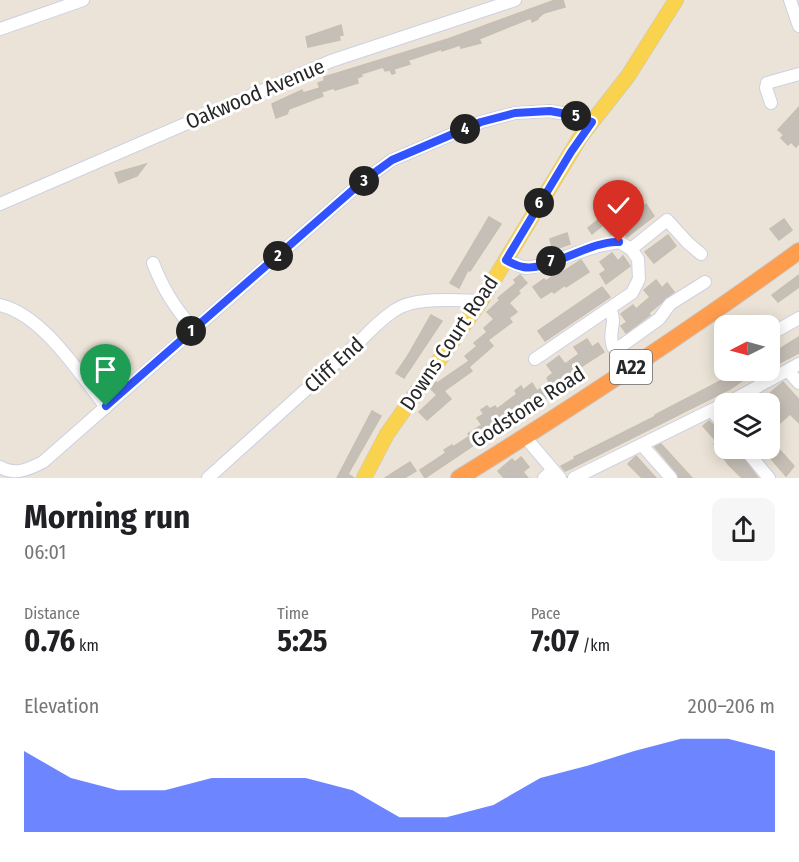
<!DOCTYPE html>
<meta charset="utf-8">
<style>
:root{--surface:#fff;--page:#f6f6f6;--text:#202124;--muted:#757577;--accent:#3053ff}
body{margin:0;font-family:"Fira Sans Condensed",sans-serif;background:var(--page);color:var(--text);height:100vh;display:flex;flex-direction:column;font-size:22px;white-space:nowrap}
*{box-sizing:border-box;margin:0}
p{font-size:20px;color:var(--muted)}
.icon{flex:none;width:33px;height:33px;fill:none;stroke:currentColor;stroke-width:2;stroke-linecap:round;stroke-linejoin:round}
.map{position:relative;height:478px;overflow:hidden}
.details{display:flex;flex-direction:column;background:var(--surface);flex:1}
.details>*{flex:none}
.needle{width:39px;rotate:264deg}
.tools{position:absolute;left:714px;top:315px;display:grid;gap:12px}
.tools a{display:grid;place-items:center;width:66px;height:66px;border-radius:12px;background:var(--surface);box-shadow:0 3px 15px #0003;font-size:30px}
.pin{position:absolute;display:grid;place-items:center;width:51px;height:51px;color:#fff;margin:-62px -26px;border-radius:50% 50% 50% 0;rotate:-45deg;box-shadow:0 0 6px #0007}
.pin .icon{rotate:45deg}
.km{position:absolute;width:30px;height:30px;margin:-15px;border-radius:50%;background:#222;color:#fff;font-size:16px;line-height:30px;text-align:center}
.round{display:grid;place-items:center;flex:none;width:63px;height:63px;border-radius:12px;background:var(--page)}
.summary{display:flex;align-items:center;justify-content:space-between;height:102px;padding:0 24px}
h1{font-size:33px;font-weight:700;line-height:45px}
.stats{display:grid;grid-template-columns:repeat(3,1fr);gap:9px;height:102px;padding:6px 24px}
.stats div{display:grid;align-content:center}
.stats b{font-size:30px;font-weight:700}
.stats small{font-size:16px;font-weight:400}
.stats p{font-size:16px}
.chart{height:168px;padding:12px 24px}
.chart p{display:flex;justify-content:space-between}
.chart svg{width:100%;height:108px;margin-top:6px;fill:var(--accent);opacity:.7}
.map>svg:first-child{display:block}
.building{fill:#c6bfb7;stroke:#c6bfb1;stroke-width:1.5}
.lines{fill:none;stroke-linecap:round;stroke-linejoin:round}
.minor-casing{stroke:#ccd0e2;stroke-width:14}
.major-casing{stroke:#c7c7c7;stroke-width:16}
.highway-casing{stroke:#c7c7c7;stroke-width:18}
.minor{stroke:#fff;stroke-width:12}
.major{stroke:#f9d34e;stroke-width:15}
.highway{stroke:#ff9d4e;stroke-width:16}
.route-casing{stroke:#fff;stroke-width:12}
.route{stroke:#3053ff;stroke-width:8}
.labels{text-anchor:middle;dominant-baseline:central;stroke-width:6;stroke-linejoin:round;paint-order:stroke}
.shield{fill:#fff;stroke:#686868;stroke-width:1.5}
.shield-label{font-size:20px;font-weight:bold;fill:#272727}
.street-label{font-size:21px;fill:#272727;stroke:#fff}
</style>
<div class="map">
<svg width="799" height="478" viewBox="0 0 799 478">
<rect width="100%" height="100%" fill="#ebe3d7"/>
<g class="building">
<polygon points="555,0 563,0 565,7 544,13 538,18 538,19 532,22 531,18 479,39 481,43 461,48 460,45 442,51 442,49 412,59 408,60 410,64 394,69 395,73 392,74 390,70 385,71 383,67 361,74 362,76 357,78 358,83 335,90 334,88 321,92 318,83 324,81 324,77 448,39"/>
<polygon points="341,25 343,35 339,36 340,40 308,47 306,37"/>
<polygon points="320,88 323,96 289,109 287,114 276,118 272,104 302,90 303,93"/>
<polygon points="799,107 799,143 796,147 791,142 788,145 781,138 784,135 778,130"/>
<polygon points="146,164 137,176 119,183 115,173"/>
<polygon points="646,204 654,216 627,237 621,229 611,235 603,225 592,234 588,228 608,212 619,226"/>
<polygon points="489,217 501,224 470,271 468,270 459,288 450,283"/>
<polygon points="784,219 792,230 779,240 770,229"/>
<polygon points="567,233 570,244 553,250 550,239"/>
<polygon points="668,235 676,246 654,263 645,252"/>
<polygon points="612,253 618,261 623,256 630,266 606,284 600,274 606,270 600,262"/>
<polygon points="581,260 589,272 566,287 565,285 554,293 552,291 541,298 533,287 544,279 546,281 557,273 558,275"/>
<polygon points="520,275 527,283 518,291 520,293 509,303 517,312 509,318 512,322 488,340 493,346 469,367 472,371 444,391 451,399 427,420 419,412 437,395 431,389 436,382 437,383 469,361 465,356 477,346 474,343 487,332 484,328 494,319 487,312 500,300 498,298 516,283 514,280"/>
<polygon points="799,275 799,287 778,302 772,295"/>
<polygon points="656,280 662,288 667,283 674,292 649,313 650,315 626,333 621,326 627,322 621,314 633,305 636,309 650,297 644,290"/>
<polygon points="602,287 610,297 545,341 538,331"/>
<polygon points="431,315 442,321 404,378 396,373 407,357"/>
<polygon points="799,337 799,353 770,368 770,355"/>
<polygon points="587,339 592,347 598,343 604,352 579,368 545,393 548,397 534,406 536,409 530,413 528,410 521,414 502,428 503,430 497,434 496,432 489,435 425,478 420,470 446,453 444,450 452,445 453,447 470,436 468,434 482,425 477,418 484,414 481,410 487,406 490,409 495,406 497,409 517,394 515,391 521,386 523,390 532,383 537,391 549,382 547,378 553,373 547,365 559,356 565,364 579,354 574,347"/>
<polygon points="737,370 758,370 730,389 572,468 565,471 561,466 575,459 574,457 656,416 655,415 730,376 729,375"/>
<polygon points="783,382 799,400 799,423 790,414 779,424 770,414 770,404 746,402 759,395 763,399"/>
<polygon points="372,411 381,416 348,474 354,478 337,478"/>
<polygon points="709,421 724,436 724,448 736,448 758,478 742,478 728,464 723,457 725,456 714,444 717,442 703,426"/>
<polygon points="770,439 794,466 786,476 762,448 770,448"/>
<polygon points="661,444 692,478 679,478 677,473 655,447"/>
<polygon points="636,456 656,478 642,478 628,464"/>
<polygon points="521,457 529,467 523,472 528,478 504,478 498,471 512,459 515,462"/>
<polygon points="410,462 416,471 404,478 385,478"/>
</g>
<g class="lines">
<defs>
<g id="minor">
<polyline points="790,0 799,26"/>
<polyline points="0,29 83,0"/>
<polyline points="771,103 766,88 767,83 799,74"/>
<polyline points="0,204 331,61 515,0"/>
<polyline points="631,249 667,220 688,243 701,254"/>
<polyline points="506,260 525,268 537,266 598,246 619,242 631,249 638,259 639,279 632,293 535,359"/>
<path d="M153 263C164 291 174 306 193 329"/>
<path d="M0 305C43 315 79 373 106 407"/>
<path d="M610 309C618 325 607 330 613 347L617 349 659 319 670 304 705 282"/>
<polyline points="771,334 799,318"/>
<polyline points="788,371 799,383"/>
<polyline points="726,404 799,364"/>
<polyline points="712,411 724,425"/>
<polyline points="525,437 560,478"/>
<polyline points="642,445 671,478"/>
<polyline points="744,448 769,478"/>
<path d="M0 467C15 476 29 469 43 462L363 181 392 160 481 122 515 113 550 111 572 115 592 122"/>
<path d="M208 478 361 340C372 329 383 317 397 309 416 297 458 300 481 301"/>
<polyline points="544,478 553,470"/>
<polyline points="574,478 724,404"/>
</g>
<polyline id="major" points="364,478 387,434 481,301 581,136 628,76 676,0"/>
<path id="highway" d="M459 478C575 406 689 331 799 251"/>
</defs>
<use href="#minor" class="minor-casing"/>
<use href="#major" class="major-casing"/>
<use href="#highway" class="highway-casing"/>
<use href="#minor" class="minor"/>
<use href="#major" class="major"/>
<use href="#highway" class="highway"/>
</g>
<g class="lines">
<defs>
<path id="route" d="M106 406 363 181 392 160 481 122 515 113 550 111 572 115 592 122 571 152 506 260C511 263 517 266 523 267 548 272 591 240 619 242"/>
</defs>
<use href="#route" class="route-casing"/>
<use href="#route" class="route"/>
</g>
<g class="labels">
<rect class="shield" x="610" y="350" width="42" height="34" rx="4.5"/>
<g class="shield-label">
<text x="631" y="367">A22</text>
</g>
<g class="street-label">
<text transform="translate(255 94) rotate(-23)">Oakwood Avenue</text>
<text transform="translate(449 343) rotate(-56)">Downs Court Road</text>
<text transform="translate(334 365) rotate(-42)">Cliff End</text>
<text transform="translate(528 407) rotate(-33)">Godstone Road</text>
</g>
</g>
</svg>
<div class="tools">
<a><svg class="needle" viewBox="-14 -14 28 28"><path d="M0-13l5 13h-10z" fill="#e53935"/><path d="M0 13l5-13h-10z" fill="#757577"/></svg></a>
<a><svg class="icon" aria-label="layers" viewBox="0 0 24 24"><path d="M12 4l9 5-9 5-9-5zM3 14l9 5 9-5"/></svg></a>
</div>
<div class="pin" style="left:106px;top:406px;background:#1e9e55"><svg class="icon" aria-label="arrive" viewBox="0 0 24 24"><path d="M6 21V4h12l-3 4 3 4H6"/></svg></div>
<div class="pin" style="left:619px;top:242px;background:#d93025"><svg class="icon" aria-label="check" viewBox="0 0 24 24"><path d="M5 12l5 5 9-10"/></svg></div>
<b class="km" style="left:191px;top:331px">1</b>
<b class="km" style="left:278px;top:256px">2</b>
<b class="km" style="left:364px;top:181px">3</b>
<b class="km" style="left:465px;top:129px">4</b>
<b class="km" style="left:576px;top:116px">5</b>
<b class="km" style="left:539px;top:203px">6</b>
<b class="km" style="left:551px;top:261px">7</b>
</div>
<section class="details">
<div class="summary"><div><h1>Morning run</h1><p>06:01</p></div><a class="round"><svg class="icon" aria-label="share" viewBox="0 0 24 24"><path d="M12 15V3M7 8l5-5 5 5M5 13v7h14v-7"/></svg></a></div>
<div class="stats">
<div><p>Distance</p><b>0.76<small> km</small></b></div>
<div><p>Time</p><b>5:25</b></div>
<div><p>Pace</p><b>7:07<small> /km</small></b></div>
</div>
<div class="chart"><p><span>Elevation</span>200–206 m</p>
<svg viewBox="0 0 160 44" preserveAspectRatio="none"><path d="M0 44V11L10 22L20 27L30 27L40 22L50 22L60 22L70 27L80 38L90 38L100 33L110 22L120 17L130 11L140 6L150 6L160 11V44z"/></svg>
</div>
</section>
